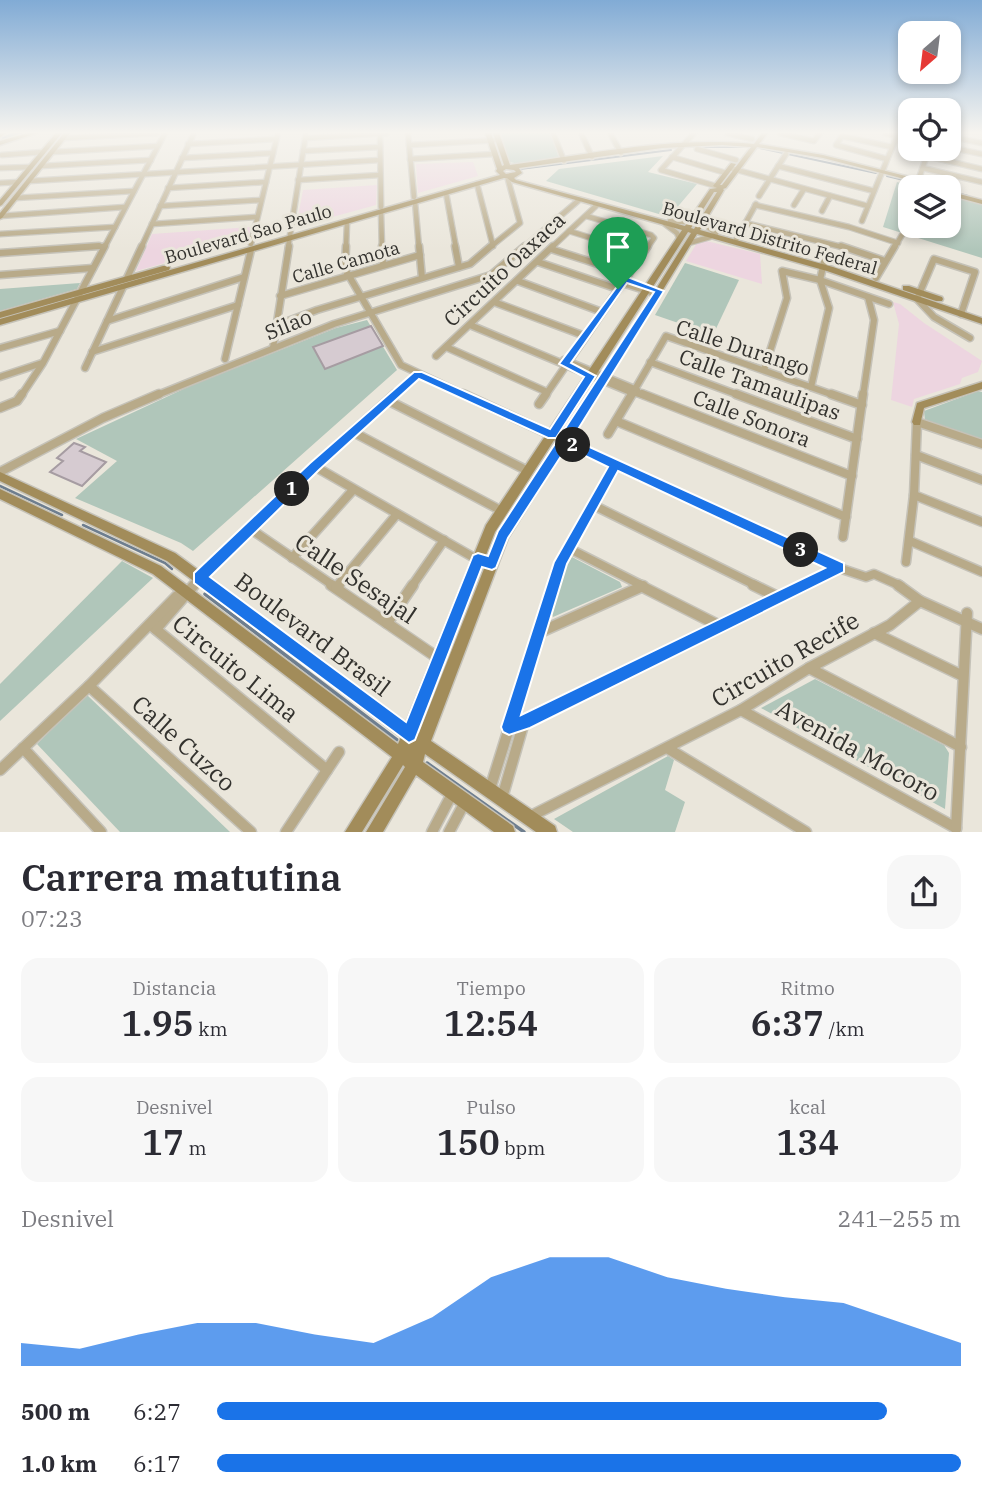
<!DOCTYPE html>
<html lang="es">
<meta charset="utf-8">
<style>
:root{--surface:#fff;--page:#f7f7f7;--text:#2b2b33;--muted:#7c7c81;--accent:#1a73e8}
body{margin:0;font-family:"IBM Plex Serif",serif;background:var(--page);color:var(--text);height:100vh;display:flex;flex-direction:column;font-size:26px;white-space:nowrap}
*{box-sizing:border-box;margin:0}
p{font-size:23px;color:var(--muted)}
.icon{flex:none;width:38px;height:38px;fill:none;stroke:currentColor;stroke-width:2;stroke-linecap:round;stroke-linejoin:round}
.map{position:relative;height:832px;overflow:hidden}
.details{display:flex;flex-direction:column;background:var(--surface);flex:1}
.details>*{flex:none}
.needle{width:46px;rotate:208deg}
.fabs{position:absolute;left:898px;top:21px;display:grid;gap:14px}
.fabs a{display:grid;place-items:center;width:63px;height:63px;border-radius:14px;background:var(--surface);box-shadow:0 4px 10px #0003;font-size:35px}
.pin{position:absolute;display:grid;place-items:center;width:60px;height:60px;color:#fff;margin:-72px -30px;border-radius:50% 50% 50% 0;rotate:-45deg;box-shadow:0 0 7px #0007}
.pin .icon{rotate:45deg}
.km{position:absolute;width:35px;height:35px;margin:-18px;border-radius:50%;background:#222;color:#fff;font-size:19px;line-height:35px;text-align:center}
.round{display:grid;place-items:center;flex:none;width:74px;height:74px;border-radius:21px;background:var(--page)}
.head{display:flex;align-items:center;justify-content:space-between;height:119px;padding:0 21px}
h1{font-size:38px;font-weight:600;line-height:52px}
.figures{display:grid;grid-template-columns:repeat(3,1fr);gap:10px;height:119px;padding:7px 21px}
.figures div{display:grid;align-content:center;border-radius:18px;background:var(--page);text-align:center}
.figures b{font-size:35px;font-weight:600}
.figures small{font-size:19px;font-weight:400}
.figures p{font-size:19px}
.chart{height:196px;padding:14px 21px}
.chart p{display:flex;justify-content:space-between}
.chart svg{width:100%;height:126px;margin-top:7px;fill:var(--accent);opacity:.7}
ul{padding:0 21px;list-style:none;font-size:23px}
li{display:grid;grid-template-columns:112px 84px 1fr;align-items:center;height:52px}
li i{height:18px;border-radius:9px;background:var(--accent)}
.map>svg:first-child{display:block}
.education{fill:#edd5e0}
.green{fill:#b0c6ba}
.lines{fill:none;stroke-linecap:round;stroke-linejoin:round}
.stream-far2{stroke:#6e7e8f;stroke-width:2}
.stream-far1{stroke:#6e7e8f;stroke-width:2.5}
.stream{stroke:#6e7e8f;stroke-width:3.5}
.river{fill:#879eb8;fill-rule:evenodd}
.building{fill:#d6cbd1;stroke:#a69ca2;stroke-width:2}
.street-far3-casing{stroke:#c5c2b8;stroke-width:7}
.street-far2-casing{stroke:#c5c2b8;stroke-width:9}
.street-far1-casing{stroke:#c5c2b8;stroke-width:11}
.street-casing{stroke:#c5c2b8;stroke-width:13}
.secondary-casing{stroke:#c5c2b8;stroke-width:3}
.street-far3{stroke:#b8aa89;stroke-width:4.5}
.street-far2{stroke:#b8aa89;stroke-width:6}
.street-far1{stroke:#b8aa89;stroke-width:8}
.street{stroke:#b8aa89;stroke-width:10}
.secondary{fill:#a28c5a;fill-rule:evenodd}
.route{fill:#1a73e8;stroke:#fff;stroke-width:2;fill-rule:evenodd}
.labels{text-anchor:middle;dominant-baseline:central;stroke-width:6;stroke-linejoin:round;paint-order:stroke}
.far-street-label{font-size:18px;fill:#33322e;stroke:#eae6db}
.street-label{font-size:21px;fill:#33322e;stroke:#eae6db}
.near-street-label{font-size:24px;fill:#33322e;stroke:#eae6db}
</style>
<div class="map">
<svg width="982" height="832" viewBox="0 0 982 832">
<rect width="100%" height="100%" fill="#eae6db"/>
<g class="education">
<polygon points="473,162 478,176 418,193 416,164"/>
<polygon points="377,185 376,205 296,227 303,190"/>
<polygon points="251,227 248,240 136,271 152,234"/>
<polygon points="702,240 760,254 762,284 686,261 697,243"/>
<polygon points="893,302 900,304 924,323 982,361 978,372 962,378 960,384 914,399 912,407 891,400 899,324"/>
</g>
<g class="green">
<polygon points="501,133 550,133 559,158 520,164 509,162"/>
<polygon points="663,156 648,172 697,184 669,217 546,181 559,169"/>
<polygon points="897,182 918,187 910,187 910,226 948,226 949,195 982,203 982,258 883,227"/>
<polygon points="685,263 739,280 713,335 655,315"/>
<polygon points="80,283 77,289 0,311 0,289"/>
<polygon points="367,320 397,370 193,551 181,543 75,498 117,461 76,439 190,386 336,328"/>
<polygon points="978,391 982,392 982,439 925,421 924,411"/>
<polygon points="570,556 620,582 622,587 553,617 551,612"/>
<polygon points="122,561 153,578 0,721 0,684"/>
<polygon points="815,679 944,745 949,753 945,809 761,708"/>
<polygon points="87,695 230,832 120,832 37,744"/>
<polygon points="668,756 674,760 665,790 685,802 675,832 573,832 554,819"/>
</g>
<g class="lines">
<g class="stream-far2">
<polyline points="689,147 744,147"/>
<polyline points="760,148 876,173"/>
<polyline points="520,169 671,150"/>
<polyline points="887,176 933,187"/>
<polyline points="948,191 968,196"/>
</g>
<g class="stream-far1">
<polyline points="0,486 62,515"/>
<polyline points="83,525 165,563 172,569"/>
</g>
<g class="stream">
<polyline points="205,594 397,740"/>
<polyline points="427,763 524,832"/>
</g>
<polygon class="river" points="11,133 23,133 5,140 1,138"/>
</g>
<g class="building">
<polygon points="371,326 383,346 325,369 313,347"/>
<polygon points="74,443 85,447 80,451 106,462 82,486 50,472 63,461 57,458"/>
</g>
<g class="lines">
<defs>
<g id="street-far3">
<polyline points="380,133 381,207"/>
<polyline points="408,133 414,197"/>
<polyline points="553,133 564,161"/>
<polyline points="581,133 592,157"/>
<polyline points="610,133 621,153"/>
<polyline points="694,133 661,170 716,186"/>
<polyline points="727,133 752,139"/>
<polyline points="780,133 814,141 820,133"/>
<polyline points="885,133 897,136"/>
<polyline points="948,136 982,143"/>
<polyline points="63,138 157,133"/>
<polyline points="305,138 387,133"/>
<polyline points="188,144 276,139"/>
<polyline points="409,145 498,140"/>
<polyline points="948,147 982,154"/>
<polyline points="697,149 736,160"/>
<polyline points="303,151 380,147"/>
<polyline points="52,152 158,146"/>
<polyline points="2,155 43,152"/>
<polyline points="927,156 982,169"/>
<polyline points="672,157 726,173"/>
<polyline points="182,158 273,153"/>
<polyline points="410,159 494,154"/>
<polyline points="887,159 836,145 842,136 892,147"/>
<polyline points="41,166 151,160"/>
<polyline points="778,166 874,191"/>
<polyline points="0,168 31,167"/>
<polyline points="730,168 868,206"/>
<polyline points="923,168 982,182"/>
<polyline points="298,180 380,175"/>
<polyline points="29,181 380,160"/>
<polyline points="918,181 929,149"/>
<polyline points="0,183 18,182"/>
<polyline points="477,184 493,246"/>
<polyline points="168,188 266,182"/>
<polyline points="446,193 456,248"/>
<polyline points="759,196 786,154"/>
<polyline points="15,198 134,191"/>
<polyline points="415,202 419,248"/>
<polyline points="755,205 849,227 898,243"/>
<polyline points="794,205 804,189"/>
<polyline points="160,206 261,200"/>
<polyline points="822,211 830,196"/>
<polyline points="381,212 382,248"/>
<polyline points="0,216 125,207"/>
<polyline points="586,216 651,235 654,238 647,248"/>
<polyline points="705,218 707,226 716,234"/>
<polyline points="670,221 684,222 693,219"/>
<polyline points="862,221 898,133"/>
<polyline points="745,223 846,248"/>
<polyline points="152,224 256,217"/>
<polyline points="665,224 677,233 680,240"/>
<polyline points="569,231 623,248"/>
<polyline points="0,234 115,227"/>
<polyline points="736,240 756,204"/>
<polyline points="689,243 710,237"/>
<polyline points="251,244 278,133"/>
<polyline points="73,248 105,246"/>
<polyline points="104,248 165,133"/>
<polyline points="141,248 194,133"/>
<polyline points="288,248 306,133"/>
<polyline points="346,248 347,222"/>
<polyline points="489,248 520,223 507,176"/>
<polyline points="523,248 579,200"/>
<polyline points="551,248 597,205"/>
<polyline points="894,248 902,235"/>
</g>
<g id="street-far2">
<polyline points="346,246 345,269 401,365 467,396"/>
<polyline points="382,246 383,265"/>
<polyline points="419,246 422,278"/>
<polyline points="455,246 459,267"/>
<polyline points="618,246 642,254"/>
<polyline points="841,246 885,261"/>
<polyline points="551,249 629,274"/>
<polyline points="0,253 99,246"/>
<polyline points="538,262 618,289"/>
<polyline points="0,275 93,268"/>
<polyline points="127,278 142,246"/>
<polyline points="876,278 895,246"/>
<polyline points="518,281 602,312"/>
<polyline points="622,283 657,294"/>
<polyline points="280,296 420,255"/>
<polyline points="494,302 585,336"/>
<polyline points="961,314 975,272 934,259 917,299 934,317 970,338"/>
<polyline points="107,321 244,277"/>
<polyline points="470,325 628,391 647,396"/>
<polyline points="275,326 317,310 470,264 491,246"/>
<polyline points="446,347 547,392"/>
<polyline points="0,348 60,331"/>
<polyline points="273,348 289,246"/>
<polyline points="92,352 238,305"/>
<polyline points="436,356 553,246"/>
<polyline points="225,359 251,250"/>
<polyline points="564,360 637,390"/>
<polyline points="650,362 741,396"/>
<polyline points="85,368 123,287"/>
<polyline points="764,370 787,298 782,271 820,280 889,304"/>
<polyline points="0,377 42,363"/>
<polyline points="811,387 829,308 820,280 824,262"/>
<polyline points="21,396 43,363 105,246"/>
<polyline points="155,396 334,324 491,275 525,246"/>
<polyline points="393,396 418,374"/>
<polyline points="545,396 648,246"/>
<polyline points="631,396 666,336 836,396"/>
<polyline points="863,396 874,320 868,297"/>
</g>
<g id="street-far1">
<polyline points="463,394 839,568 866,577 874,574 901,586"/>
<polyline points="642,394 852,476"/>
<polyline points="736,394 857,439"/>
<polyline points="831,394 862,405"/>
<polyline points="389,401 528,471"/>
<polyline points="539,404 546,394"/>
<polyline points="0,408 17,401 22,394"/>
<polyline points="616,421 846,517"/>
<polyline points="353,432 502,511"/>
<polyline points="608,434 632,394"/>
<polyline points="916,455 982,480"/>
<polyline points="314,466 478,560 492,564"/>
<polyline points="0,472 103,418 159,394"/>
<polyline points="914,495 982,522"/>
<polyline points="593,505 757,586"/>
<polyline points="252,530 334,586"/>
<polyline points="843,537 863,394"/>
<polyline points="910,541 982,572"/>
<polyline points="568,548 643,586"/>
<polyline points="292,558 353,490"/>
<polyline points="906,562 914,495 917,422 982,444"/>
<polyline points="193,586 314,466 395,394"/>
<polyline points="337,586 397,514"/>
<polyline points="412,586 444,540"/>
<polyline points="553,586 561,562 615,465"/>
<polyline points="801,586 839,568"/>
</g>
<g id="street">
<polyline points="331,585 438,658"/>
<polyline points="639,585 718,625"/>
<polyline points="753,585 778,597"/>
<polyline points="898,585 920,601 982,629"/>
<polyline points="336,588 339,585"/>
<polyline points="387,623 413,585"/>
<polyline points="153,627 327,770"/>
<polyline points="156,629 194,585"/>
<polyline points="538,633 643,586"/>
<polyline points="874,633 963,676"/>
<polyline points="809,668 961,747"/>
<polyline points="89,686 251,832"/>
<polyline points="741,710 956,828"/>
<polyline points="509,727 805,585"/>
<polyline points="23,748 101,832"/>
<polyline points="667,748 806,832"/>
<polyline points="0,770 89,686 177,596 186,592"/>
<polyline points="490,789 554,585"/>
<polyline points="502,798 524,722"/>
<polyline points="529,817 741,710 809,668 890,625 920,601"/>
<polyline points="956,829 967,613"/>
<polyline points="286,832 339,752"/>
<polyline points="432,832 452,794"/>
<polyline points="449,832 465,802"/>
</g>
<g id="secondary">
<polygon points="0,133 6,133 0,137"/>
<polygon points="28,133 37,133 0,145 0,141"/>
<polygon points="56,133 62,133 2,205 0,206 0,200"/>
<polygon points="64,133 70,133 2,218 0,219 0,213"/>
<path d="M485 133H491L502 166 504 165 493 133H499L510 165C590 154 673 136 754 144L762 133H768L759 144 823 155 945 186 946 187H936L823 158 757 147 726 188 723 189 724 190 700 230 833 267 982 318V324L827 271 697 234 606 383 508 538 431 741 555 826 557 832H536L425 754 423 762 513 826 515 832H494L416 775 383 832H366L405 767 403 765 362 832H345L392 757 153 574 0 499V489L161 566 398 744 401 737 167 561 0 481V472L175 553 406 723 486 525 682 230 512 182 507 178H504L0 325V319L500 175 496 171 497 169ZM722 145 751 147 722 185H720L736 164 731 163 713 186 717 188 710 189 685 226 516 180 514 178 522 173 519 168 662 148ZM506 169 514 170 516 172 506 174 503 171ZM714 192H717L694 229 691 228ZM688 232 691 233 600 379 499 531 419 733 417 731 495 532Z"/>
<polygon points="948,191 982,200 982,204 948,195"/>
<polygon points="163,266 169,266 170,268 169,270 0,318 0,312"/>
<polygon points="903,286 909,286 942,297 943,299 942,301 936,301 903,290"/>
<polygon points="982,382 982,389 924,408 920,425 914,425 912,422 917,403"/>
</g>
</defs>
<use href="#street-far3" class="street-far3-casing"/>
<use href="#street-far2" class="street-far2-casing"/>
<use href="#street-far1" class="street-far1-casing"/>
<use href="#street" class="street-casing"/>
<use href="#secondary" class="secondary-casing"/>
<use href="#street-far3" class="street-far3"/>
<use href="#street-far2" class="street-far2"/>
<use href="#street-far1" class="street-far1"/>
<use href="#street" class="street"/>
<use href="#secondary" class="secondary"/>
</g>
<linearGradient id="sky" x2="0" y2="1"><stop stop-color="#81abd5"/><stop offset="0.53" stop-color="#f6f4ef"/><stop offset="1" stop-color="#f6f4ef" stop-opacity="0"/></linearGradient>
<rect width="982" height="250" fill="url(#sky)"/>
<path class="route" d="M625 276 664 291 572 439 844 563V572L530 728 509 735 503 732 501 727 554 562 608 467 567 447 508 538 496 568 492 570 482 567 415 740 409 743 194 583V573L310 463 414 372H422L550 429 584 377 559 364ZM627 283 654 292 498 531 488 556 478 553 473 555 406 722 210 577 319 470 419 379 548 438H556L596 376 571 363ZM618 471 825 568 521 715 567 564Z"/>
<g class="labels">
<g class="far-street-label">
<text transform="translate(248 234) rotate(-16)">Boulevard Sao Paulo</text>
<text transform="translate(770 238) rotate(16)">Boulevard Distrito Federal</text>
<text transform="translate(346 262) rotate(-16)">Calle Camota</text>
</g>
<g class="street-label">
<text transform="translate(504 269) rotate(-43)">Circuito Oaxaca</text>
<text transform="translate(288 324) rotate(-22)">Silao</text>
<text transform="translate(743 347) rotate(18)">Calle Durango</text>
<text transform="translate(760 384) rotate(20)">Calle Tamaulipas</text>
<text transform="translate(752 418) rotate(21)">Calle Sonora</text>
</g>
<g class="near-street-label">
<text transform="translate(356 578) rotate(34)">Calle Sesajal</text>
<text transform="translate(313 634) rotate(37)">Boulevard Brasil</text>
<text transform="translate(785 659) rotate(-30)">Circuito Recife</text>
<text transform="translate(236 668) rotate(39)">Circuito Lima</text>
<text transform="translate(184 743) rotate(42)">Calle Cuzco</text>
<text transform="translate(858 750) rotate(29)">Avenida Mocoro</text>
</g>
</g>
</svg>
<div class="fabs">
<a><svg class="needle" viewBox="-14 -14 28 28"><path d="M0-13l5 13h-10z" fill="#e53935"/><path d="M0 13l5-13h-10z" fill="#7c7c81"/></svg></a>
<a><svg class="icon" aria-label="locate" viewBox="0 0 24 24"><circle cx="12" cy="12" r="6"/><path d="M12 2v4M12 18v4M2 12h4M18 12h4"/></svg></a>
<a><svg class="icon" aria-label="layers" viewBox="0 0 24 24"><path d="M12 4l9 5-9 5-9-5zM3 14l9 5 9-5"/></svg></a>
</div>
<div class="pin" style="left:618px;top:289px;background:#1e9e55"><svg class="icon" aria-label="arrive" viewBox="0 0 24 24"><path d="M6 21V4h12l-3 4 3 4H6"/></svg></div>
<b class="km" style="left:292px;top:489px">1</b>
<b class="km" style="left:573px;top:445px">2</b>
<b class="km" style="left:801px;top:550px">3</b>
</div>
<section class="details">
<div class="head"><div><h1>Carrera matutina</h1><p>07:23</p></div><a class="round"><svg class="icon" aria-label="share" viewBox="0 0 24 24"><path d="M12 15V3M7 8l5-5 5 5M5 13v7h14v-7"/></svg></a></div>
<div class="figures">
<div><p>Distancia</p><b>1.95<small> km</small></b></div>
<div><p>Tiempo</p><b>12:54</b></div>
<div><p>Ritmo</p><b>6:37<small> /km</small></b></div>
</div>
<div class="figures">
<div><p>Desnivel</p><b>17<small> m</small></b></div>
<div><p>Pulso</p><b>150<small> bpm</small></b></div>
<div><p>kcal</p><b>134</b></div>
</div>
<div class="chart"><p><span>Desnivel</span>241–255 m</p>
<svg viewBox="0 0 160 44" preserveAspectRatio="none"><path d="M0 44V36L10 38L20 33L30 29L40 29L50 33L60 36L70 27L80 13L90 6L100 6L110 13L120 17L130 20L140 22L150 29L160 36V44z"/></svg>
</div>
<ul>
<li><b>500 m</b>6:27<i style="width:90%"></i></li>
<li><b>1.0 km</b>6:17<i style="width:100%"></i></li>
</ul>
</section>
